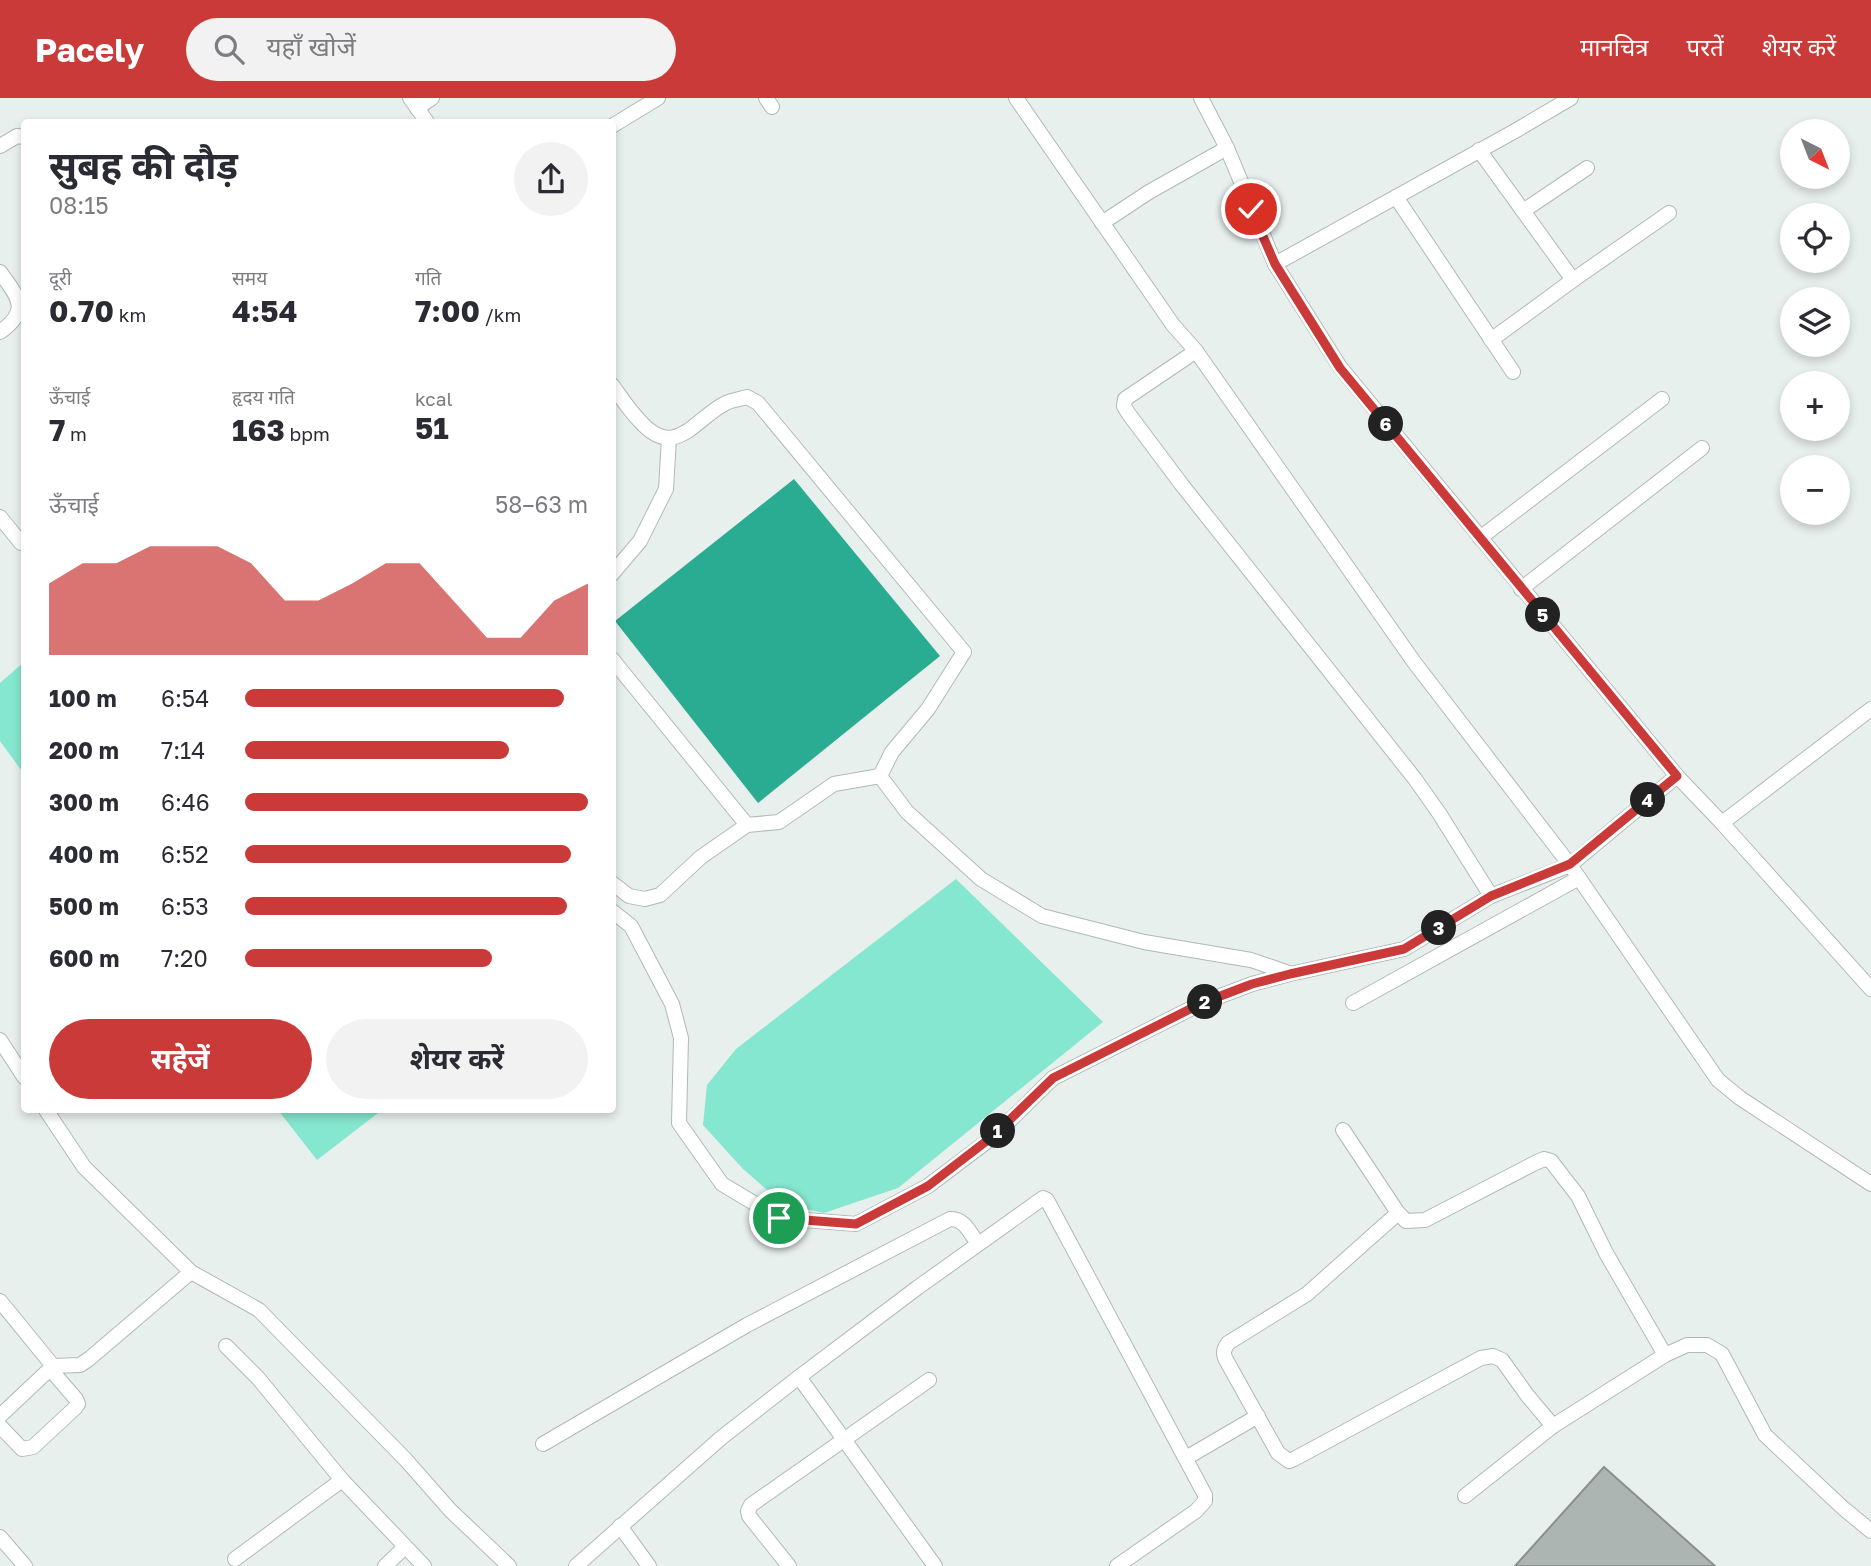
<!DOCTYPE html>
<html lang="hi">
<meta charset="utf-8">
<style>
:root{--surface:#fff;--page:#f2f2f3;--text:#2b2b33;--muted:#7c7c81;--accent:#c93a39}
body{margin:0;font-family:"Golos Text","Noto Sans Devanagari",sans-serif;background:var(--page);color:var(--text);height:100vh;display:flex;flex-direction:column;font-size:26px;white-space:nowrap}
*{box-sizing:border-box;margin:0}
p{font-size:23px;color:var(--muted)}
.icon{flex:none;width:38px;height:38px;fill:none;stroke:currentColor;stroke-width:2;stroke-linecap:round;stroke-linejoin:round}
.map{position:relative;flex:1;overflow:hidden}
.sheet{position:absolute;left:21px;top:21px;width:595px;height:994px;display:flex;flex-direction:column;background:var(--surface);border-radius:7px;box-shadow:0 4px 10px #0003}
.sheet>*{flex:none}
.needle{width:46px;rotate:138deg}
.controls{position:absolute;left:1780px;top:21px;display:grid;gap:14px}
.controls a{display:grid;place-items:center;width:70px;height:70px;border-radius:50%;background:var(--surface);box-shadow:0 4px 10px #0003;font-size:35px}
.pin{position:absolute;display:grid;place-items:center;width:60px;height:60px;color:#fff;margin:-30px;border:4px solid #fff;border-radius:50%;box-shadow:0 2px 7px #0007}
.km{position:absolute;width:35px;height:35px;margin:-18px;border-radius:50%;background:#222;color:#fff;font-size:19px;line-height:35px;text-align:center}
.round{display:grid;place-items:center;flex:none;width:74px;height:74px;border-radius:37px;background:var(--page)}
.head{display:flex;align-items:center;justify-content:space-between;height:119px;padding:0 28px}
h1{font-size:38px;font-weight:700;line-height:52px}
.stats{display:grid;grid-template-columns:repeat(3,1fr);gap:10px;height:119px;padding:7px 28px}
.stats div{display:grid;align-content:center}
.stats b{font-size:30px;font-weight:700}
.stats small{font-size:19px;font-weight:400}
.stats p{font-size:19px}
.chart{height:196px;padding:14px 28px}
.chart p{display:flex;justify-content:space-between}
.chart svg{width:100%;height:126px;margin-top:7px;fill:var(--accent);opacity:.7}
.cta{display:flex;gap:14px;margin-top:auto;padding:14px 28px}
.cta a{flex:1;height:80px;border-radius:42px;background:var(--accent);color:#fff;font-size:28px;font-weight:700;line-height:80px;text-align:center}
.cta a+a{background:var(--page);color:var(--text)}
ul{padding:0 28px;list-style:none;font-size:23px}
li{display:grid;grid-template-columns:112px 84px 1fr;align-items:center;height:52px}
li i{height:18px;border-radius:9px;background:var(--accent)}
header{display:flex;align-items:center;gap:42px;box-sizing:border-box;height:98px;padding:0 35px;background:var(--accent);color:#fff}
header strong{font-size:33px}
nav{display:flex;gap:38px;margin-inline-start:auto;font-size:24px}
.search{width:490px;height:63px;background:var(--page);display:flex;align-items:center;gap:18px;box-sizing:border-box;padding:0 24px;border-radius:38px;color:var(--muted);font-size:26px}
.map>svg:first-child{display:block}
.green{fill:#85e7cf}
.water{fill:#2aac92}
.building{fill:#adb5b2;stroke:#89908e;stroke-width:2}
.lines{fill:none;stroke-linecap:round;stroke-linejoin:round}
.minor-casing{stroke:#b1b9b7;stroke-width:16}
.minor{stroke:#fff;stroke-width:14}
.route-casing{stroke:#fff;stroke-width:14}
.route{stroke:#c93a39;stroke-width:9}
</style>
<header>
<strong>Pacely</strong>
<div class="search"><svg class="icon" aria-label="search" viewBox="0 0 24 24"><circle cx="10" cy="10" r="6"/><path d="M15 15l6 6"/></svg>यहाँ खोजें</div>
<nav><a>मानचित्र</a><a>परतें</a><a>शेयर करें</a></nav>
</header>
<div class="map">
<svg width="1871" height="1468" viewBox="0 0 1871 1468">
<rect width="100%" height="100%" fill="#e8f0ed"/>
<g class="green">
<polygon points="24,564 24,676 0,643 0,585"/>
<polygon points="956,781 1103,924 898,1090 824,1115 783,1106 742,1070 703,1027 707,987 736,951"/>
<polygon points="278,1012 382,1012 317,1062"/>
</g>
<polygon class="water" points="794,381 940,558 758,705 615,523"/>
<polygon class="building" points="1604,1369 1715,1468 1515,1468"/>
<g class="lines">
<defs>
<g id="minor">
<polyline points="410,0 427,24"/>
<polyline points="766,0 772,9"/>
<polyline points="1016,0 1173,227 1196,253 1414,564 1570,767 1718,982 1740,1000 1871,1086"/>
<polyline points="1201,0 1227,50 1275,166 1340,269 1677,678 1722,725 1871,891"/>
<polyline points="417,10 432,0"/>
<polyline points="612,28 658,0"/>
<polyline points="0,48 17,38 24,39"/>
<polyline points="1479,52 1573,182"/>
<polyline points="1396,99 1513,274"/>
<polyline points="1523,113 1587,70"/>
<polyline points="1102,125 1149,94 1227,50"/>
<polyline points="1275,166 1515,33 1571,0"/>
<path d="M0 174C18 199 31 212 0 234"/>
<polyline points="1491,242 1573,182 1669,115"/>
<polyline points="1196,253 1125,301 1124,308 1128,315 1182,387 1415,681 1439,715 1491,798"/>
<path d="M612 287C621 299 629 312 639 322 675 364 695 320 726 305 732 302 741 301 747 299L758 305 964 554 928 611 892 654 880 678 907 714 981 781 1042 818 1144 844 1251 862 1289 875"/>
<polyline points="0,419 21,445"/>
<polyline points="1480,440 1662,301"/>
<polyline points="612,476 640,443 666,391 669,340"/>
<polyline points="1521,491 1702,350"/>
<polyline points="612,561 747,727 779,724 834,686 880,678"/>
<polyline points="1722,725 1871,611"/>
<polyline points="612,785 629,798 645,801 660,797 701,759 747,727"/>
<polyline points="612,813 631,828 672,906 681,940 679,1025 722,1086 779,1120 856,1126 928,1088 993,1039 1053,980 1202,905 1252,886 1290,876 1404,851 1491,798 1570,767 1677,678"/>
<polyline points="1353,905 1579,780"/>
<polyline points="0,942 24,979"/>
<polyline points="46,1012 84,1069 191,1174 259,1212 406,1362 450,1412 509,1468"/>
<polyline points="1343,1032 1398,1115 1406,1123 1425,1122 1535,1065 1544,1061 1551,1063 1578,1098 1606,1155 1665,1257"/>
<path d="M1398 1115 1307 1196 1228 1245C1224 1251 1223 1254 1225 1260L1278 1355 1289 1363 1294 1361 1481 1260 1493 1258 1502 1262 1527 1297 1553 1328"/>
<polyline points="0,1203 53,1268"/>
<polyline points="226,1248 258,1280 342,1382 424,1468"/>
<polyline points="799,1279 935,1468"/>
<polyline points="0,1318 53,1268 80,1267 89,1261 191,1174"/>
<polyline points="0,1328 22,1351 33,1349 75,1310 78,1306 76,1301 50,1271"/>
<path d="M543 1346 747 1227 950 1121C964 1120 970 1135 978 1146"/>
<polyline points="1186,1360 1258,1318"/>
<polyline points="1465,1398 1553,1328 1665,1257 1687,1247 1707,1247 1722,1256 1765,1337 1843,1410 1871,1433"/>
<polyline points="620,1428 649,1468"/>
<polyline points="0,1439 25,1468"/>
<polyline points="235,1461 342,1382"/>
<polyline points="385,1468 405,1449"/>
<polyline points="576,1468 721,1340 799,1279 917,1190 1043,1100 1047,1102 1205,1397 1205,1403 1196,1413 1117,1468"/>
<polyline points="789,1468 749,1418 748,1413 751,1407 929,1282"/>
</g>
</defs>
<use href="#minor" class="minor-casing"/>
<use href="#minor" class="minor"/>
</g>
<g class="lines">
<defs>
<polyline id="route" points="779,1120 856,1126 928,1088 993,1038 1053,980 1202,905 1252,886 1290,876 1404,851 1491,798 1570,766 1677,678 1340,270 1275,166 1251,111"/>
</defs>
<use href="#route" class="route-casing"/>
<use href="#route" class="route"/>
</g>
</svg>
<div class="controls">
<a><svg class="needle" viewBox="-14 -14 28 28"><path d="M0-13l5 13h-10z" fill="#e53935"/><path d="M0 13l5-13h-10z" fill="#7c7c81"/></svg></a>
<a><svg class="icon" aria-label="locate" viewBox="0 0 24 24"><circle cx="12" cy="12" r="6"/><path d="M12 2v4M12 18v4M2 12h4M18 12h4"/></svg></a>
<a><svg class="icon" aria-label="layers" viewBox="0 0 24 24"><path d="M12 4l9 5-9 5-9-5zM3 14l9 5 9-5"/></svg></a>
<a>+</a>
<a>−</a>
</div>
<div class="pin" style="left:779px;top:1120px;background:#1e9e55"><svg class="icon" aria-label="arrive" viewBox="0 0 24 24"><path d="M6 21V4h12l-3 4 3 4H6"/></svg></div>
<div class="pin" style="left:1251px;top:111px;background:#d93025"><svg class="icon" aria-label="check" viewBox="0 0 24 24"><path d="M5 12l5 5 9-10"/></svg></div>
<b class="km" style="left:998px;top:1033px">1</b>
<b class="km" style="left:1205px;top:904px">2</b>
<b class="km" style="left:1439px;top:830px">3</b>
<b class="km" style="left:1648px;top:702px">4</b>
<b class="km" style="left:1543px;top:517px">5</b>
<b class="km" style="left:1386px;top:326px">6</b>
<section class="sheet">
<div class="head"><div><h1>सुबह की दौड़</h1><p>08:15</p></div><a class="round"><svg class="icon" aria-label="share" viewBox="0 0 24 24"><path d="M12 15V3M7 8l5-5 5 5M5 13v7h14v-7"/></svg></a></div>
<div class="stats">
<div><p>दूरी</p><b>0.70<small> km</small></b></div>
<div><p>समय</p><b>4:54</b></div>
<div><p>गति</p><b>7:00<small> /km</small></b></div>
</div>
<div class="stats">
<div><p>ऊँचाई</p><b>7<small> m</small></b></div>
<div><p>हृदय गति</p><b>163<small> bpm</small></b></div>
<div><p>kcal</p><b>51</b></div>
</div>
<div class="chart"><p><span>ऊँचाई</span>58–63 m</p>
<svg viewBox="0 0 160 44" preserveAspectRatio="none"><path d="M0 44V19L10 12L20 12L30 6L40 6L50 6L60 12L70 25L80 25L90 19L100 12L110 12L120 25L130 38L140 38L150 25L160 19V44z"/></svg>
</div>
<ul>
<li><b>100 m</b>6:54<i style="width:93%"></i></li>
<li><b>200 m</b>7:14<i style="width:77%"></i></li>
<li><b>300 m</b>6:46<i style="width:100%"></i></li>
<li><b>400 m</b>6:52<i style="width:95%"></i></li>
<li><b>500 m</b>6:53<i style="width:94%"></i></li>
<li><b>600 m</b>7:20<i style="width:72%"></i></li>
</ul>
<div class="cta"><a>सहेजें</a><a>शेयर करें</a></div>
</section>
</div>
